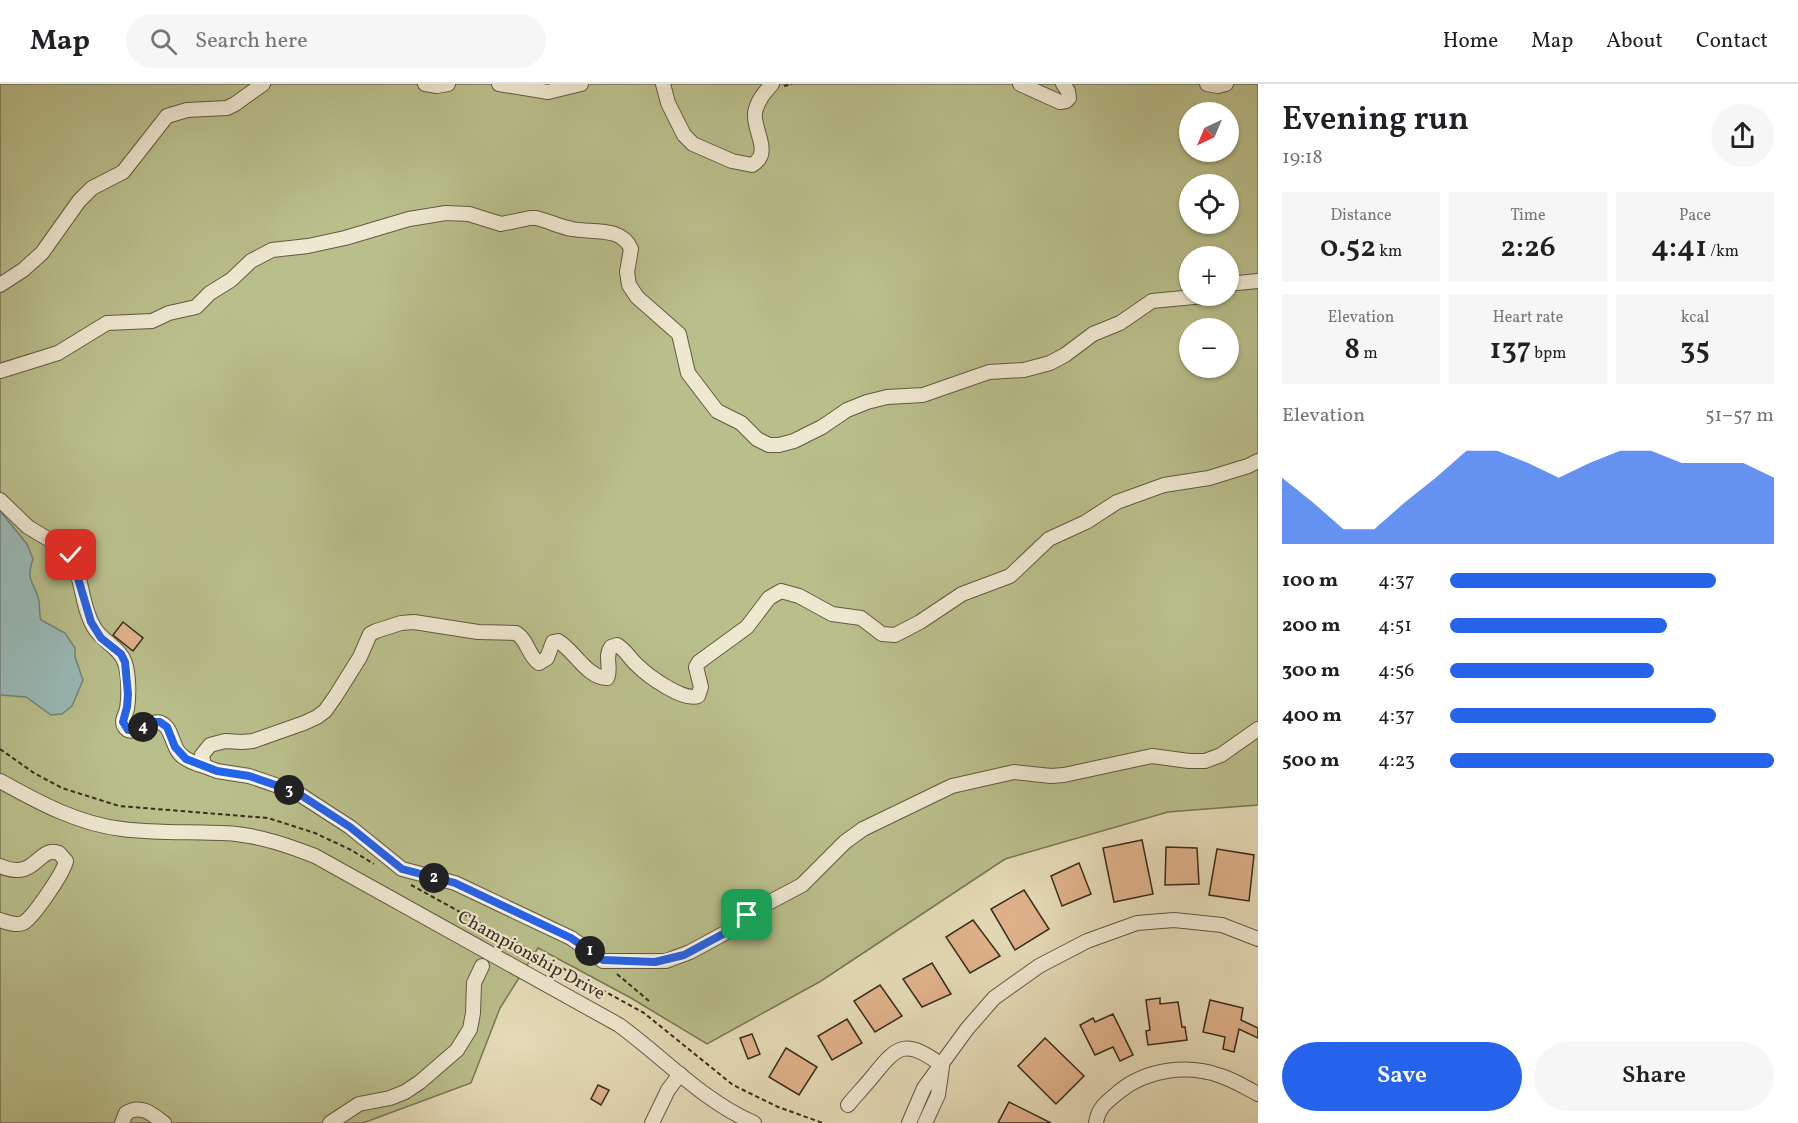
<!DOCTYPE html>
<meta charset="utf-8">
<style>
:root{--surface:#fff;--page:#f6f6f6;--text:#202124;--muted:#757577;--line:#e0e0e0;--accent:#2563eb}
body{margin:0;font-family:Vollkorn,serif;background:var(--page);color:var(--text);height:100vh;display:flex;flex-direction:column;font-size:22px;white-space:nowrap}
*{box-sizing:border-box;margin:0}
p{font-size:20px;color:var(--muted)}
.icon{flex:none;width:33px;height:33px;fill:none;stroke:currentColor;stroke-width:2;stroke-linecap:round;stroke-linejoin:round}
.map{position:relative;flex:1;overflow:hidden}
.sheet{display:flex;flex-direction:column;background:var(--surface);width:540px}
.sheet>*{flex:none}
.needle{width:39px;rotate:224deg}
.controls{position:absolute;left:1179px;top:18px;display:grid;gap:12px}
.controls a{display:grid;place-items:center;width:60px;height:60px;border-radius:50%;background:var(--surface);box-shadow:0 2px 4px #0004;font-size:30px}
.pin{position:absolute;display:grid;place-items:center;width:51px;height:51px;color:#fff;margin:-26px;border-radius:12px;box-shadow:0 3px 9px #0006}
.km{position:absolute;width:30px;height:30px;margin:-15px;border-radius:50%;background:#222;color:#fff;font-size:16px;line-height:30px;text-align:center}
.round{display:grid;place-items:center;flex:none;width:63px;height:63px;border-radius:32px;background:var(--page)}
.overview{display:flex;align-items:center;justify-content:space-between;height:102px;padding:0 24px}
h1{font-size:33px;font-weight:600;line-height:45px}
.metrics{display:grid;grid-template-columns:repeat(3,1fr);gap:9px;height:102px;padding:6px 24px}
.metrics div{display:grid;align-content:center;border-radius:0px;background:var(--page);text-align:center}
.metrics b{font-size:30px;font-weight:600}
.metrics small{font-size:16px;font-weight:400}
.metrics p{font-size:16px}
.chart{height:168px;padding:12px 24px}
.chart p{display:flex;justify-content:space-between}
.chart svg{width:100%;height:108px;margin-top:6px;fill:var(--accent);opacity:.7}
.action{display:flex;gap:12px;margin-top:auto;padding:12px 24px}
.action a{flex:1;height:69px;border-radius:36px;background:var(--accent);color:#fff;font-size:24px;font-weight:600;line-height:69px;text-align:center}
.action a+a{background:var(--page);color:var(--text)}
ul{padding:0 24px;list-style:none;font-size:20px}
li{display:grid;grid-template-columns:96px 72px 1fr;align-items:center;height:45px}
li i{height:15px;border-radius:8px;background:var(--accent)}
header{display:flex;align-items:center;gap:36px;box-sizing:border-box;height:84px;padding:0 30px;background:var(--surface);border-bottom:2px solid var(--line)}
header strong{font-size:28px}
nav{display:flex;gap:33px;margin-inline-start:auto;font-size:21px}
.search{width:420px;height:54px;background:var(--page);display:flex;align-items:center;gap:15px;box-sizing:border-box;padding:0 21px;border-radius:33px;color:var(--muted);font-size:22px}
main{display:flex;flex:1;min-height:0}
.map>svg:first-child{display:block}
.green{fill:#b9bf8b;stroke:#797654;stroke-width:1.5;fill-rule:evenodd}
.water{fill:#99bab7;stroke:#738279;stroke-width:1.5}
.building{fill:#e1b38c;stroke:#392d1c;stroke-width:1.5}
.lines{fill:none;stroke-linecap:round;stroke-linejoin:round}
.minor-tunnel{stroke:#c3b999;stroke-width:14;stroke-dasharray:14 7;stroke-linecap:butt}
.minor-casing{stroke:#645943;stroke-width:16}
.path{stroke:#392d1c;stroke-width:2;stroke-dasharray:4.5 3;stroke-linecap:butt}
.minor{stroke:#efe8d1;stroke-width:14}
.route-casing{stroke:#fff;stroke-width:12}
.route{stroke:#2563eb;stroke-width:8}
.labels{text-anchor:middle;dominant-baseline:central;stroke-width:4.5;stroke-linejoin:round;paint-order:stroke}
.street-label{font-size:18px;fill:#392d1c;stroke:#efe8d1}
</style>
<header>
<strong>Map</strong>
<div class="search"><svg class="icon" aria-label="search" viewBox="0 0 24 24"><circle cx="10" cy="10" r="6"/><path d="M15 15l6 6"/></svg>Search here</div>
<nav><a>Home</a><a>Map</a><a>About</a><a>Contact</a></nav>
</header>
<main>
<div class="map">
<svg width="1258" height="1039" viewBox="0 0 1258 1039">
<rect width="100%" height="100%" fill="#e6dcb8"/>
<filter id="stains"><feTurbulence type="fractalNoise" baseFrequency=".00333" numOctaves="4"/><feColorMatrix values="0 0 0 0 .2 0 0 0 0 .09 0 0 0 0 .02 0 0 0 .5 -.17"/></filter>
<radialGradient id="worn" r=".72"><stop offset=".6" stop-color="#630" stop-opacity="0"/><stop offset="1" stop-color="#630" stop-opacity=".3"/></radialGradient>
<path class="green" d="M0 0H1258V721L1168 728 1005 775 821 897 707 960 631 914 538 864 500 924 471 999 363 1039H0ZM1190 28H1228V68H1190ZM1190 100H1228V140H1190ZM1190 172H1228V212H1190ZM1190 244H1228V284H1190Z"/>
<path class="water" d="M0 427 27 460 33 475C25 499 35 497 39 517 40 524 39 530 41 536L65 549 75 564V573L83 596 72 622 62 630 51 631 26 613 0 611Z"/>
<g class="building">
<polygon points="123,538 143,554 133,567 113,551"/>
<polygon points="1142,756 1153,810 1114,818 1103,764"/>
<polygon points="1166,763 1197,764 1199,800 1165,801"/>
<polygon points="1217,765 1254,771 1249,817 1209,811"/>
<polygon points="1079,779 1091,810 1062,822 1051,792"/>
<polygon points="1024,806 1049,845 1015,866 991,825"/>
<polygon points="973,836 1000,872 970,889 946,853"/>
<polygon points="932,879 951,910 922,923 903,895"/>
<polygon points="880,901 902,932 875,948 854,917"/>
<polygon points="1160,914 1160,920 1178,918 1182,943 1185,943 1187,956 1148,961 1146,947 1150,946 1146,916"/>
<polygon points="1210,916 1243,924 1241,936 1258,944 1258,954 1239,945 1234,968 1223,965 1225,953 1203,948"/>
<polygon points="1113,930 1133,971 1120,977 1113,963 1095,971 1080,941 1093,934 1095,938"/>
<polygon points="847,935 862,959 832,976 818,952"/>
<polygon points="752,950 760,970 748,975 740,954"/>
<polygon points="1045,954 1084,992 1056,1020 1018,982"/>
<polygon points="786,964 817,983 799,1011 769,993"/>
<polygon points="598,1001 609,1006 601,1021 591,1015"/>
<polygon points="1009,1018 1051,1039 998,1039"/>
</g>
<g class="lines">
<polyline class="minor-tunnel" points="485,878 509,842"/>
<defs>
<g id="minor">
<polyline points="425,0 437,2 448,0"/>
<polyline points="499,0 548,8 581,0"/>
<path d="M663 0 668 19 684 51 693 60 732 77 752 81C773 69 753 47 755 29 757 17 764 9 772 0"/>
<polyline points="1020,0 1060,18 1066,17 1069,14 1068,7 1063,0"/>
<polyline points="1207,0 1218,2 1226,0"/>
<polyline points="1228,200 1258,197"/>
<polyline points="0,201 23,186 42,169 79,117 92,104 123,88 167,32 187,26 227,24 235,20 263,0"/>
<path d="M0 287 58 269 107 239 152 237 169 229 196 223 210 209 231 196 251 177 272 166 308 162 345 154 409 135 446 129 469 130 501 140 530 134H536C549 137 560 143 572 145 591 149 622 142 631 165L627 188 629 201 637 213 679 250 688 289 717 327 741 339 757 355 769 361H779L794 357 822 343 847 326 867 318 887 313 923 311 989 288 1024 286 1050 279 1065 271 1093 250 1120 239 1152 217 1204 212"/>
<path d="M0 416 28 443 63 464 71 471C83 495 81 523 95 545 104 558 120 564 125 579 129 591 129 612 127 625 126 630 121 636 124 642 132 656 150 634 161 639 172 643 172 662 180 670 186 676 196 680 204 682L202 671 210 661 225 657 242 658 253 657 304 639 317 633 325 627 335 613 360 573 370 550 376 547 401 539 414 538 478 548 516 549C528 556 528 572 539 579L547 574 553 558 558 557C574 566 587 594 607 594 612 584 604 573 611 563L617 561C626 566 630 575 637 581 648 592 684 618 698 612L701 603 696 583 699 578 747 543 769 514 781 507 799 512 832 530 861 534 882 550 895 551 920 538 962 510 1010 492 1049 455 1086 438 1117 418 1164 401 1209 394 1248 382 1258 377"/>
<polyline points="204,682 217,687 249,692 296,708 350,743 402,785 455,799 571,854 603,877 666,877 690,868 725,849 753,827 802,801 845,758 863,745 952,702 1014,688 1051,692 1064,691 1152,672 1189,677 1205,677 1221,671 1258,645"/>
<path d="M0 697C38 718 78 740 122 745 160 750 198 747 236 750 264 753 289 762 315 772L619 941C663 973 703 1017 754 1039"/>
<path d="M0 782C37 798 37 761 59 769L66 777C64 788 33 834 23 839 16 842 6 838 0 836"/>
<path d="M848 1021C856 1011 865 1002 873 992 899 959 906 956 942 981"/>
<path d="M122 1039 126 1029C141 1020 152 1030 164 1039"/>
<polyline points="330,1039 359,1020 390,1014 405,1008 420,998 457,966 470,945 473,929 474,899 482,882"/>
<polyline points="652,1039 668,1006 680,990"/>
<polyline points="909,1039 924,1004 967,945 994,914 1039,882 1087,857 1137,839 1174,836 1222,841 1258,855"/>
<polyline points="925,1039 938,1011 942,983"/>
<path d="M1096 1039C1098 1023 1108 1017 1120 1007 1147 985 1188 980 1221 992 1234 996 1246 1004 1258 1010"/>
</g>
</defs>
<use href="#minor" class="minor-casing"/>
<g class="path">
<polyline points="784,2 792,0"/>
<polyline points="0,665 34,689 62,704 119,722 268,734 315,749 351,766 374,780"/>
<polyline points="411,801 644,929 733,1001 778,1023 823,1039"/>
<polyline points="617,890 649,917"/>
</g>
<use href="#minor" class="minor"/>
</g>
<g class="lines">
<defs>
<polyline id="route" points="71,471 91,538 101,554 121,570 125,578 128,610 127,623 123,638 128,646 135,646 152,638 160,638 167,643 175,663 186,675 217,687 249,692 296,708 350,743 402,785 455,799 571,854 603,876 655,878 684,871 725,849 747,831"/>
</defs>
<use href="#route" class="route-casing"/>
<use href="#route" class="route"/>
</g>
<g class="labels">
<g class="street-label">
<text transform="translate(531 872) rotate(29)">Championship Drive</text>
</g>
</g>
<rect width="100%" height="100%" filter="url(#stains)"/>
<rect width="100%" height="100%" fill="url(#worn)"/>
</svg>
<div class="controls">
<a><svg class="needle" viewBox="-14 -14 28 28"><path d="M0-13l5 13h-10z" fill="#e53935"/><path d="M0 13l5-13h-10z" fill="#757577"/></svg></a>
<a><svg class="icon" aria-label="locate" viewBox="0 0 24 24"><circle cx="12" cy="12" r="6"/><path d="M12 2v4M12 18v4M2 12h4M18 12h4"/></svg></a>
<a>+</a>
<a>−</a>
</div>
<div class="pin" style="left:747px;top:831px;background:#1e9e55"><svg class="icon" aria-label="arrive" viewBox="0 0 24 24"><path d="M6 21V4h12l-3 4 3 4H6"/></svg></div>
<div class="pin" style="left:71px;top:471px;background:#d93025"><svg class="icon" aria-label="check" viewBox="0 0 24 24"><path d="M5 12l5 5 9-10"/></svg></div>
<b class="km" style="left:590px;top:867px">1</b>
<b class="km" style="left:434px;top:794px">2</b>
<b class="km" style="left:289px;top:706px">3</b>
<b class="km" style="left:143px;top:643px">4</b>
</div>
<section class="sheet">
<div class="overview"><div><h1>Evening run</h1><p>19:18</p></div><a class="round"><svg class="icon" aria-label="share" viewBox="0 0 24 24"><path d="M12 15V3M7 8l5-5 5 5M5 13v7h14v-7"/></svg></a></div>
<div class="metrics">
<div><p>Distance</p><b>0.52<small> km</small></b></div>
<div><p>Time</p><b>2:26</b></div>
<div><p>Pace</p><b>4:41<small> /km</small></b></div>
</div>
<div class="metrics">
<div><p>Elevation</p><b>8<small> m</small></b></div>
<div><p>Heart rate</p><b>137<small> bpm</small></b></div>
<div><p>kcal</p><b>35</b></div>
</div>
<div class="chart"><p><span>Elevation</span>51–57 m</p>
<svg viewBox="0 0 160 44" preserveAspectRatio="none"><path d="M0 44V17L10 27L20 38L30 38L40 27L50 17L60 6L70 6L80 11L90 17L100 11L110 6L120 6L130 11L140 11L150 11L160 17V44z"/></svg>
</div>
<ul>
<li><b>100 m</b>4:37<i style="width:82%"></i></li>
<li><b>200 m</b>4:51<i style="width:67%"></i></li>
<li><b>300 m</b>4:56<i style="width:63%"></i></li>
<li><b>400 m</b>4:37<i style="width:82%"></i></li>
<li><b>500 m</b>4:23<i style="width:100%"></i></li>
</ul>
<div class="action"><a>Save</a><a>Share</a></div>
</section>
</main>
